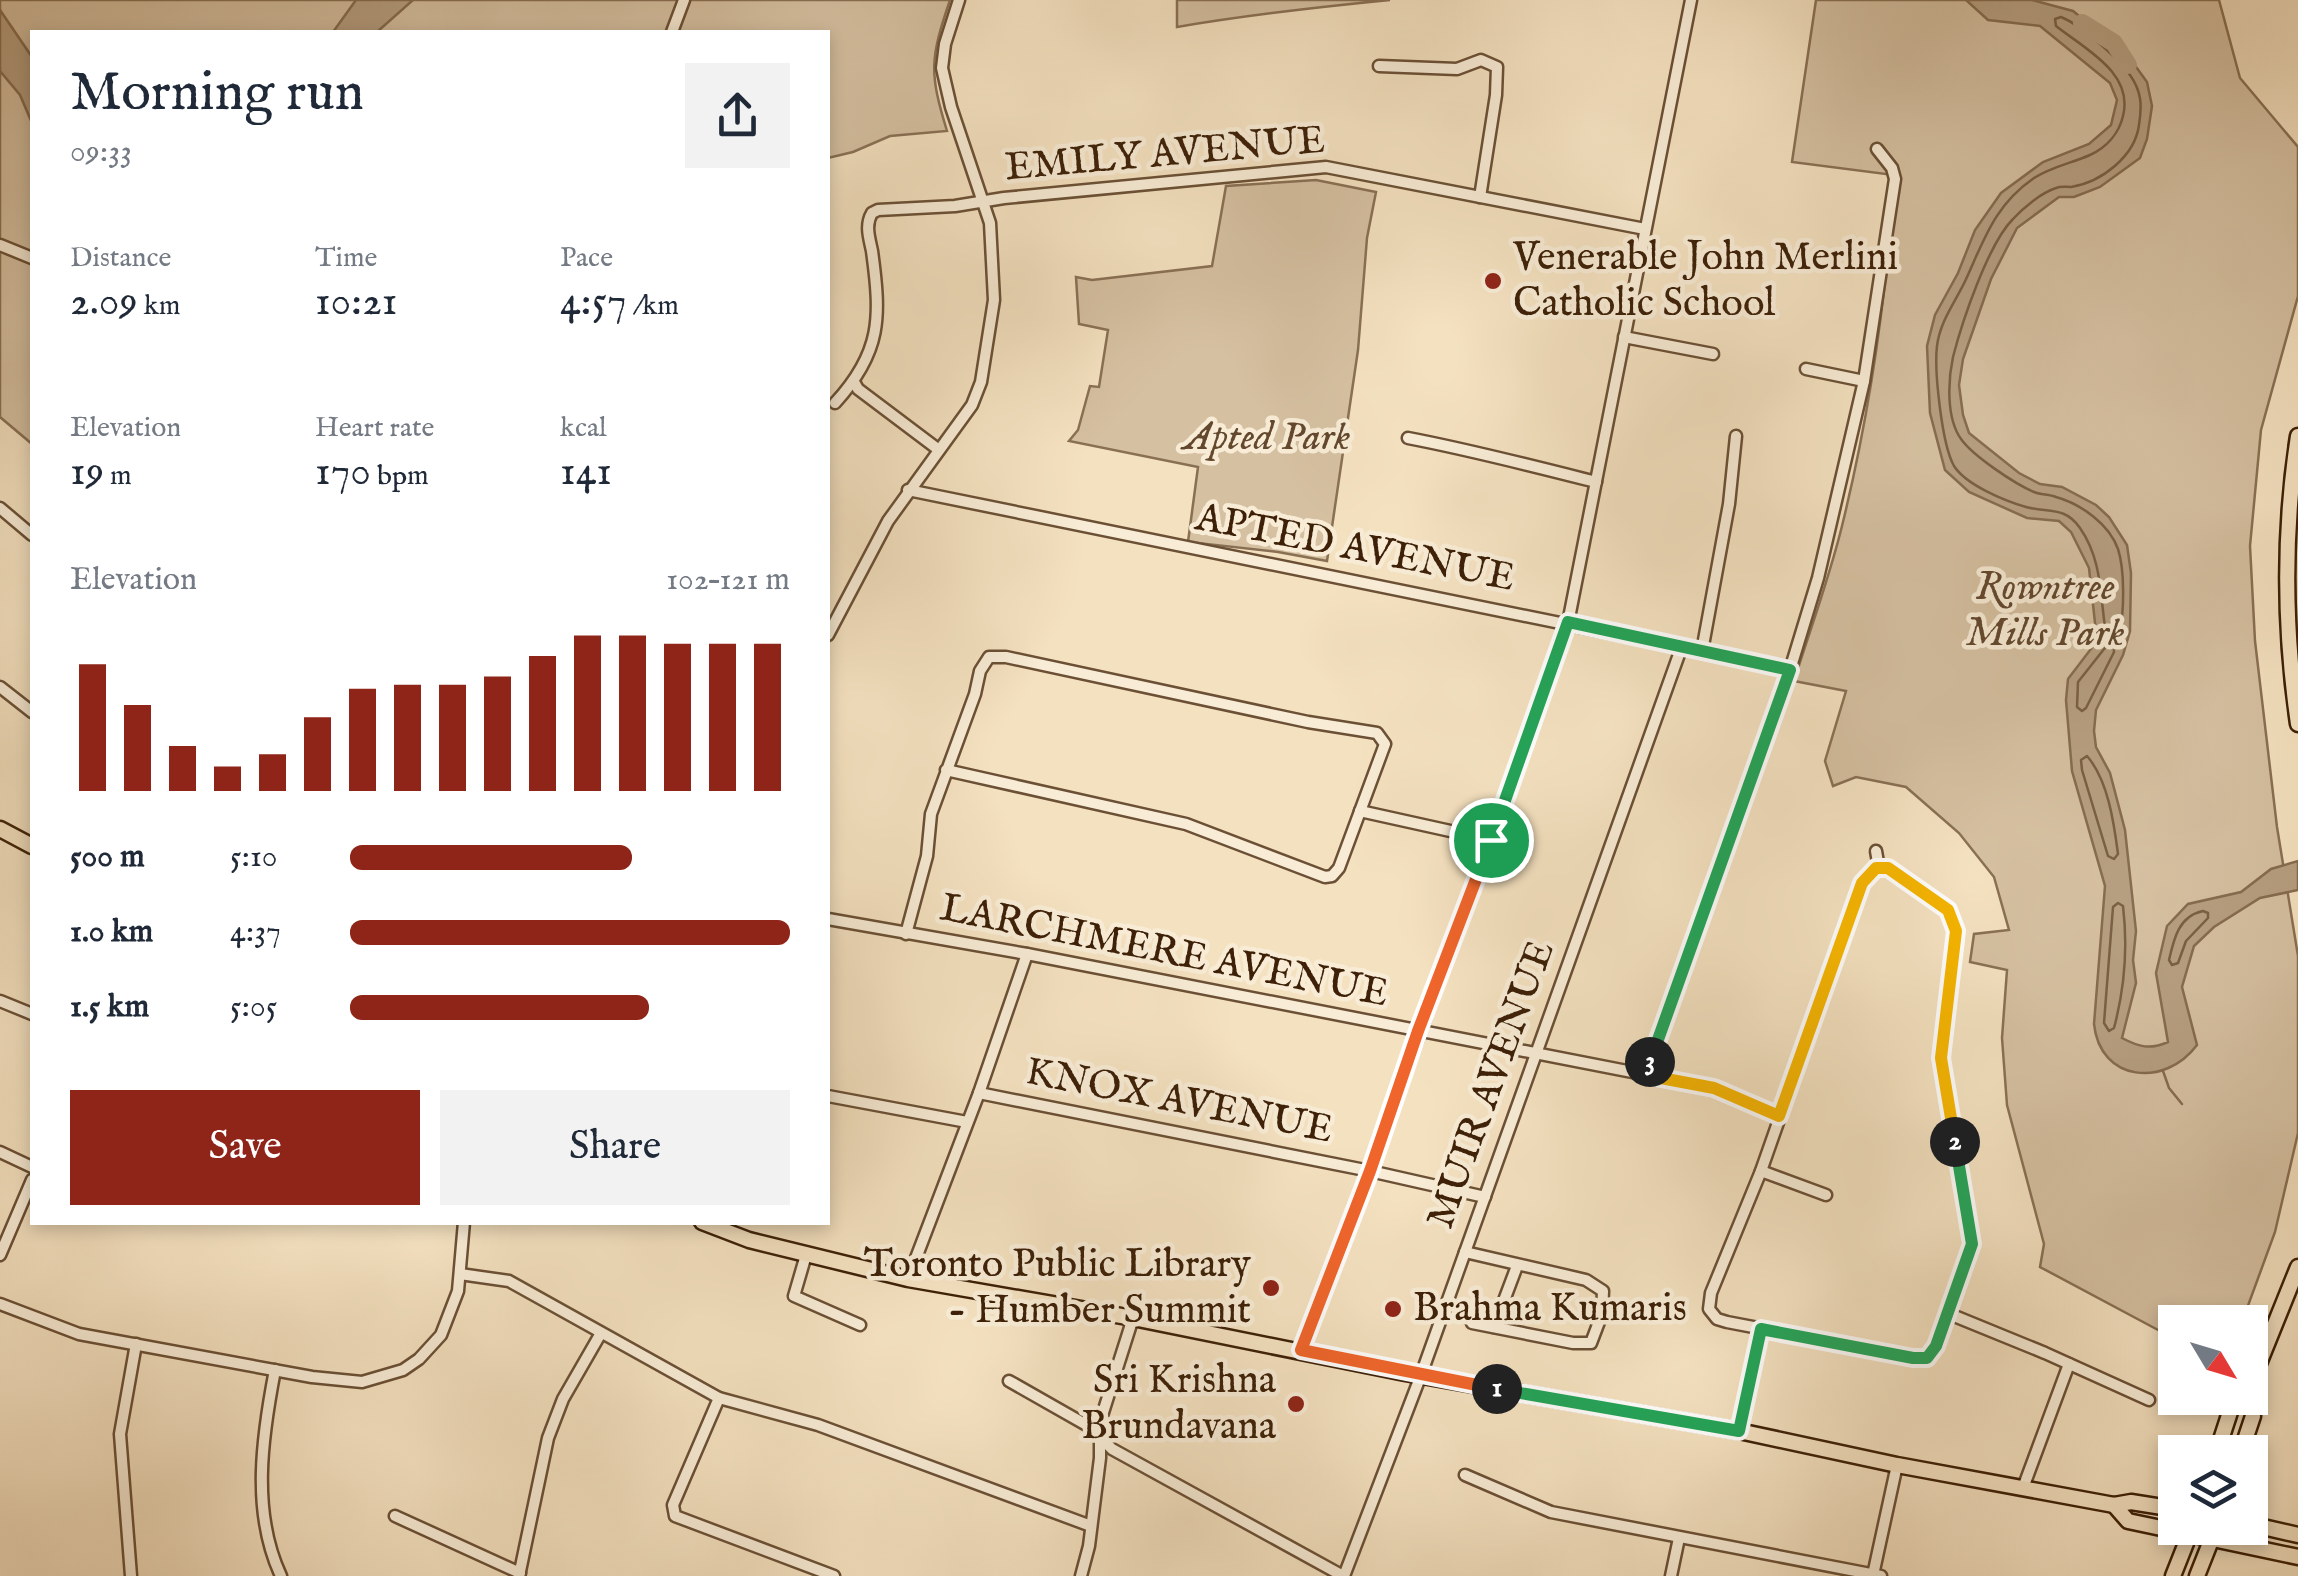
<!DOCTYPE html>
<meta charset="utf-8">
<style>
:root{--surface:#fff;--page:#f2f2f3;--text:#1f2937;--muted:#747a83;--accent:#8f2418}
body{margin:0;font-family:"IM FELL English",serif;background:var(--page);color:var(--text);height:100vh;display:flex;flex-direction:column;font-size:38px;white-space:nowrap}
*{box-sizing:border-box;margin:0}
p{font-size:32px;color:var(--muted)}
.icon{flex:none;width:55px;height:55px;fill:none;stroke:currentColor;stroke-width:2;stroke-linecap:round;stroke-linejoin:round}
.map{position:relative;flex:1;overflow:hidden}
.drawer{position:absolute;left:30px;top:30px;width:800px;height:1195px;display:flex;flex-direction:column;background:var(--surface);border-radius:0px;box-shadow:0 5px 15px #0003}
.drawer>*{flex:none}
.needle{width:65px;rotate:128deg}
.controls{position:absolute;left:2158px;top:1305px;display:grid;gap:20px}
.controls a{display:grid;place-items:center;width:110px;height:110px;border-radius:0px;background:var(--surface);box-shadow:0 5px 15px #0003;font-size:50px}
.pin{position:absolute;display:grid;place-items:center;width:85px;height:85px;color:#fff;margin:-42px;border:5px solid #fff;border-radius:50%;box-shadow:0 2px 10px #0007}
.km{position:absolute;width:50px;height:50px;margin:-25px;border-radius:50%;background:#222;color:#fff;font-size:28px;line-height:50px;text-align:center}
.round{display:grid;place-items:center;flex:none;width:105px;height:105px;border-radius:0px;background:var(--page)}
.summary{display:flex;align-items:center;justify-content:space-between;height:170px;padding:0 40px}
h1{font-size:55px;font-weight:600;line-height:75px}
.metrics{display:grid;grid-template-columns:repeat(3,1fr);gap:15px;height:170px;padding:10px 40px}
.metrics div{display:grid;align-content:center}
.metrics b{font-size:42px;font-weight:600}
.metrics small{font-size:28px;font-weight:400}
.metrics p{font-size:28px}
.chart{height:280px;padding:20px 40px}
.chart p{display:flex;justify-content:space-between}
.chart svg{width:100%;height:180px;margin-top:10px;stroke:var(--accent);stroke-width:6}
.primary-button{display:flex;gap:20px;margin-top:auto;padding:20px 40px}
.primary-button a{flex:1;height:115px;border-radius:0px;background:var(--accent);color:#fff;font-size:40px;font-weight:600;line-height:115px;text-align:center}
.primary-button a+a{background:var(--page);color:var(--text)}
ul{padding:0 40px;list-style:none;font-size:32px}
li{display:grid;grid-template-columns:160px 120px 1fr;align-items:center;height:75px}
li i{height:25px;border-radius:12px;background:var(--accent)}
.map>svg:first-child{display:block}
.green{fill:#d5c0a1;stroke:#897054;stroke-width:2.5}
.water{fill:#b69f81;stroke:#866c50;stroke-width:2.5}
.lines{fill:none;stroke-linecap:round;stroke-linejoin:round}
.shore{stroke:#7a6044;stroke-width:2.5}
.stream{stroke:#866c50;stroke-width:2.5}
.river{stroke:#b69f81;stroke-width:18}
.minor-casing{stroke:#6b5035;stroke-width:15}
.major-casing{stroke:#3d2007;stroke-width:19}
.minor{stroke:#f8ecd6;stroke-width:10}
.major{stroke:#f4e1c0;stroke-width:14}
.split-1-casing{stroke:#fff;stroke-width:20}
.split-2-casing{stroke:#fff;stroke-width:20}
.split-3-casing{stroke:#fff;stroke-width:20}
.split-4-casing{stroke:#fff;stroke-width:20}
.split-1{stroke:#f0652b;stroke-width:12}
.split-2{stroke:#22a559;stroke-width:12}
.split-3{stroke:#f5b400;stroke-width:12}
.split-4{stroke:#22a559;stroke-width:12}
.poi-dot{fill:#8f2418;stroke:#f8ecd6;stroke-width:4}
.labels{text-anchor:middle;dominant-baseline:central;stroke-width:9;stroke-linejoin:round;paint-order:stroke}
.street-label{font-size:40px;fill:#3d2007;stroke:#f8ecd6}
.poi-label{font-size:40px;fill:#3d2007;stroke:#f8ecd6;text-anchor:start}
.park-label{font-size:40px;font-style:italic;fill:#63482e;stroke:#f8ecd6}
</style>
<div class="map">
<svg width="2298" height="1576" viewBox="0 0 2298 1576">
<rect width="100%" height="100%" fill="#f4e1c0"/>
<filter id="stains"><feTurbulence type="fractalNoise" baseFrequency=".002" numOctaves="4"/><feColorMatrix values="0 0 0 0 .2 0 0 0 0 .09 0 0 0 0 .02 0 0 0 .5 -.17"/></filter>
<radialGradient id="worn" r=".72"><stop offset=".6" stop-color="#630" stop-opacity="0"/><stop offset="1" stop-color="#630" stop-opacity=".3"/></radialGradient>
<g class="green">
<path d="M0 0H950C930 59 929 72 947 131L890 136 853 152 828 158V32H32V444L0 417Z"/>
<path d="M1177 0H1390C1318 7 1247 15 1177 27Z"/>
<path d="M1816 0H2219L2240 78 2298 147V296L2261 430 2250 546 2255 641 2277 827 2298 956V1133L2275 1232 2242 1322H2175V1339L2040 1267 2044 1244 2007 1105 2002 1038 2007 970 1970 962 1974 934 2009 930 1994 877 1959 833 1906 787 1856 777 1833 786 1825 761 1846 691 1794 681C1810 630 1829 579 1842 526 1870 412 1887 293 1894 175L1792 162Z"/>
<polygon points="1316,180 1376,192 1367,238 1358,350 1327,561 1278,552 1188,542 1198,467 1069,441 1078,430 1090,386 1099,387 1108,330 1079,324 1076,277 1092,280 1212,266 1226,186"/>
</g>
<g class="water">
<polygon points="356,0 413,0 377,32 333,32"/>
<path d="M1966 0H2032L2073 11 2129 57 2147 82 2152 106 2147 139 2140 158 2100 187 2074 197H2059L2017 228 1991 279 1963 359 1959 385 1963 415 1969 433 2019 473 2040 484 2062 487 2096 505 2109 517 2127 545 2131 573 2130 631 2123 655 2096 710 2094 731 2096 747 2110 773 2125 830 2136 931 2133 960 2136 983 2122 1038C2139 1047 2150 1050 2168 1042L2156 973 2167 926 2188 904 2241 892 2271 869 2298 861V890L2260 898 2214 927 2194 946 2182 987 2197 1045C2165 1088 2100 1082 2094 1024L2105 886 2072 771 2066 700 2068 679 2097 641 2089 568 2071 532 2059 521 2027 518 1969 492 1945 470 1930 413 1927 346 1935 315 1958 273 1975 230 2001 193 2043 162 2089 144 2111 125 2117 100 2110 83 2040 26 1988 20Z"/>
<polygon points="0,10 32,57 32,123 20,95 0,71"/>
</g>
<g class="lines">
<g class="shore">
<path d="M2061 17C2081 25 2117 57 2130 75 2142 92 2142 106 2139 125 2135 156 2102 182 2071 187 2065 187 2061 186 2056 188 2041 193 2024 207 2013 219 1988 244 1962 322 1953 357 1948 380 1946 418 1961 439 1973 456 2015 484 2034 492 2041 495 2049 494 2056 497 2081 504 2109 524 2118 549 2125 571 2124 610 2120 632 2118 641 2113 644 2114 652L2086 708 2082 711 2077 707 2078 682 2108 644C2099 604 2105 564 2080 528 2065 506 2048 513 2026 507 2005 501 1966 485 1954 466 1942 445 1934 371 1937 346 1940 320 1957 300 1967 277 1985 237 1996 204 2034 178 2051 167 2072 163 2090 155 2107 147 2119 133 2123 116 2134 73 2085 49 2056 26L2055 19Z"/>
<path d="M2087 756C2108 780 2114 823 2118 854L2114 859 2108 856 2082 770 2081 760Z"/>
<path d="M2118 903 2123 906C2128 948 2125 987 2114 1028L2109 1031 2104 1023 2113 907Z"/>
<path d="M2203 911 2208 913V918L2186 941 2178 963 2172 965 2169 960C2174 938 2179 916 2203 911Z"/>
</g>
<polyline class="stream" points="2163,1071 2169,1088 2182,1104"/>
<polyline class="river" points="2082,23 2114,43 2128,65"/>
<defs>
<g id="minor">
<polyline points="672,32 684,0"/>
<polyline points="1379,66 1457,69 1481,60 1497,67 1496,95 1480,197"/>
<polyline points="0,245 32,258"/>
<polyline points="1624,337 1713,354"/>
<polyline points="1806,369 1864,381"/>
<polyline points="854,382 858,389 939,450"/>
<path d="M835 403C882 352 881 317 872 251 869 237 865 225 872 213L878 210 955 206 1004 198 1326 167 1645 229"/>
<path d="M1408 438C1471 450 1533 466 1596 482"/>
<polyline points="908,490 1790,670"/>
<polyline points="0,508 32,535"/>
<polyline points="828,635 888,521 972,405 981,382 994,300 990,223 951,107 942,68 945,44 959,0"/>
<polyline points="1702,651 1729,504 1736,436"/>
<polyline points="0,687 32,712"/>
<polyline points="1360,811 1491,840"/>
<polyline points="1876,851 1879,868"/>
<polygon points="1882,867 1948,910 1955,931 1941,1068 1972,1243 1936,1346 1927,1358 1920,1359 1727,1322 1717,1319 1709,1309 1711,1293 1761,1171 1862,883 1869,873"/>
<polyline points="828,919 1027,954 1714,1088 1779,1116"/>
<polyline points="906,934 927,856 931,814 975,694 980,671 989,657 1006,657 1308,722 1377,733 1385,744 1339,868 1332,876 1325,877 1186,824 946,770"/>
<polyline points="0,1001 32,1014"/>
<polyline points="1645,1075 1790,670 1818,578 1864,381 1895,179 1892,168 1877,149"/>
<polyline points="979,1093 1370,1171 1485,1197"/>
<polyline points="828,1096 967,1122"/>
<polyline points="0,1152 32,1167"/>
<polyline points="1761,1171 1826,1195"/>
<polyline points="1465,1252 1586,1280 1603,1291 1602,1314 1591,1343 1573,1343 1472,1323"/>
<polyline points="0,1255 32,1180"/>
<polyline points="806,1255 794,1296 860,1325"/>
<polyline points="460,1274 509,1281 719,1398 818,1425 1091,1526"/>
<polyline points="908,1279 979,1093 1027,954"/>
<polyline points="0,1304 79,1334 312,1377 362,1382 403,1370 419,1359 441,1335 458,1291 464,1222"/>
<polyline points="1947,1313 2045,1353 2149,1400"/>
<polyline points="1494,1327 1517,1266"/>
<polyline points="1301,1350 1370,1171 1568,623 1691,0"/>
<path d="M275 1370C262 1437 251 1512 281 1576"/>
<polyline points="1009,1381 1090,1427 1112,1449 1343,1576"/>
<polyline points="719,1398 673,1505 675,1516 834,1576"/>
<polyline points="1739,1431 1761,1329"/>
<polyline points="1465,1475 1551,1512 1881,1576"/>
<polyline points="2023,1488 2069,1364"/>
<polyline points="395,1516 520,1573"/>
<polyline points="1873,1575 1897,1465"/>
<polyline points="131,1576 120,1434 136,1344"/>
<polyline points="519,1576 548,1438 563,1399 601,1333"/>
<polyline points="1081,1576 1089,1546 1100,1458 1100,1422 1133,1318"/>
<polyline points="1344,1576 1421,1375 1682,646"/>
<polyline points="1671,1576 1679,1538"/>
</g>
<g id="major">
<path d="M2298 436C2283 533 2284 628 2298 724"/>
<polyline points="0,829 32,846"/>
<polyline points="702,1222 749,1240 908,1279 1133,1318 1405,1373 1739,1431 1897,1465 2114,1505 2131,1502 2175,1509"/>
<polyline points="2250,1386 2298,1267"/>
<polyline points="2217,1452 2231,1409 2241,1398"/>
<polyline points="2241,1452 2253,1416 2250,1391"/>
<polyline points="2114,1505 2128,1521 2298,1557"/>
<polyline points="2250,1524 2298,1535"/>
<polyline points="2173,1576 2192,1528"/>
<polyline points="2197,1576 2216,1528"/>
</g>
</defs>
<use href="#minor" class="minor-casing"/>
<use href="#major" class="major-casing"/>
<use href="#minor" class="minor"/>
<use href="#major" class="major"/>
</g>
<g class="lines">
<defs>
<polyline id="split-1" points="1491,840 1418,1031 1370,1171 1301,1350 1497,1389"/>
<polyline id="split-2" points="1497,1389 1739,1431 1761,1329 1913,1358 1927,1358 1936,1346 1972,1244 1955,1142"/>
<polyline id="split-3" points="1650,1062 1645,1075 1714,1088 1779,1116 1862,883 1876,868 1888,868 1948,910 1956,931 1941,1058 1955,1142"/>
<polyline id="split-4" points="1491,840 1568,622 1790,670 1650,1062"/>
</defs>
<use href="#split-1" class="split-1-casing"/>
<use href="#split-2" class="split-2-casing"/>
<use href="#split-3" class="split-3-casing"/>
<use href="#split-4" class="split-4-casing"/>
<use href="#split-1" class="split-1"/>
<use href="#split-2" class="split-2"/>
<use href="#split-3" class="split-3"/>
<use href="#split-4" class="split-4"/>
</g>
<g class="poi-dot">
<circle cx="1493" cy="281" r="10"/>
<circle cx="1271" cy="1288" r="10"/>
<circle cx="1393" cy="1309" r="10"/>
<circle cx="1296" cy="1404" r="10"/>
</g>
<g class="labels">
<g class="street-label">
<text transform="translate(1165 155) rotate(-5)">EMILY AVENUE</text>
<text transform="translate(1355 549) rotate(11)">APTED AVENUE</text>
<text transform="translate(1164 952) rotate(11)">LARCHMERE AVENUE</text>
<text transform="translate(1492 1085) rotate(-70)">MUIR AVENUE</text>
<text transform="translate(1179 1102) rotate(11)">KNOX AVENUE</text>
</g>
<g class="poi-label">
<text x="1513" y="258">Venerable John Merlini<tspan x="1513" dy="46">Catholic School</tspan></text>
<text x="1251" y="1265" text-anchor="end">Toronto Public Library<tspan x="1251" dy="46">- Humber Summit</tspan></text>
<text x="1413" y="1309">Brahma Kumaris</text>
<text x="1276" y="1381" text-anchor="end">Sri Krishna<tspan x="1276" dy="46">Brundavana</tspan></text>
</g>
<g class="park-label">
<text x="1267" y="438">Apted Park</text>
<text x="2045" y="588">Rowntree<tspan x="2045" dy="46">Mills Park</tspan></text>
</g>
</g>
<rect width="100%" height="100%" filter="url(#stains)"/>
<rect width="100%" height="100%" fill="url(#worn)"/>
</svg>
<div class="controls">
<a><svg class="needle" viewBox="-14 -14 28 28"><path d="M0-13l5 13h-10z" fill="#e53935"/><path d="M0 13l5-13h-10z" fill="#747a83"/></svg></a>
<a><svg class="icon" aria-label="layers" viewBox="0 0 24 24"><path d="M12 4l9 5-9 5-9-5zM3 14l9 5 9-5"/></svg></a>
</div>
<div class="pin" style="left:1491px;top:840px;background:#1e9e55"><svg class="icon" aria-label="arrive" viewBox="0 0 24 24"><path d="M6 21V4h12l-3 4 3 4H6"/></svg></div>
<b class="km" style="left:1497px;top:1389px">1</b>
<b class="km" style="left:1955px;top:1142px">2</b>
<b class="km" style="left:1650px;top:1062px">3</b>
<section class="drawer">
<div class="summary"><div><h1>Morning run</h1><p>09:33</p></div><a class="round"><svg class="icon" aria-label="share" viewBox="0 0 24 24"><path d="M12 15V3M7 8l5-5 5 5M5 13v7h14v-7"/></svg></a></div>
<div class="metrics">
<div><p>Distance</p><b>2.09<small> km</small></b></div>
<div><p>Time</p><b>10:21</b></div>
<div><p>Pace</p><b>4:57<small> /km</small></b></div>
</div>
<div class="metrics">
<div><p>Elevation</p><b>19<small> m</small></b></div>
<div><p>Heart rate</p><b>170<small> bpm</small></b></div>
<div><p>kcal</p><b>141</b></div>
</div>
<div class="chart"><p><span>Elevation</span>102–121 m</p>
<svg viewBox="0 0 160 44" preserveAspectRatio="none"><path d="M5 44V13M15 44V23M25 44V33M35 44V38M45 44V35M55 44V26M65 44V19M75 44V18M85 44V18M95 44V16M105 44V11M115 44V6M125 44V6M135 44V8M145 44V8M155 44V8"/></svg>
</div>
<ul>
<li><b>500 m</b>5:10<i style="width:64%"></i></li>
<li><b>1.0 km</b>4:37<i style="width:100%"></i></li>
<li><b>1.5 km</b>5:05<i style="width:68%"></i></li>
</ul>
<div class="primary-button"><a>Save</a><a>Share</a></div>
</section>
</div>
